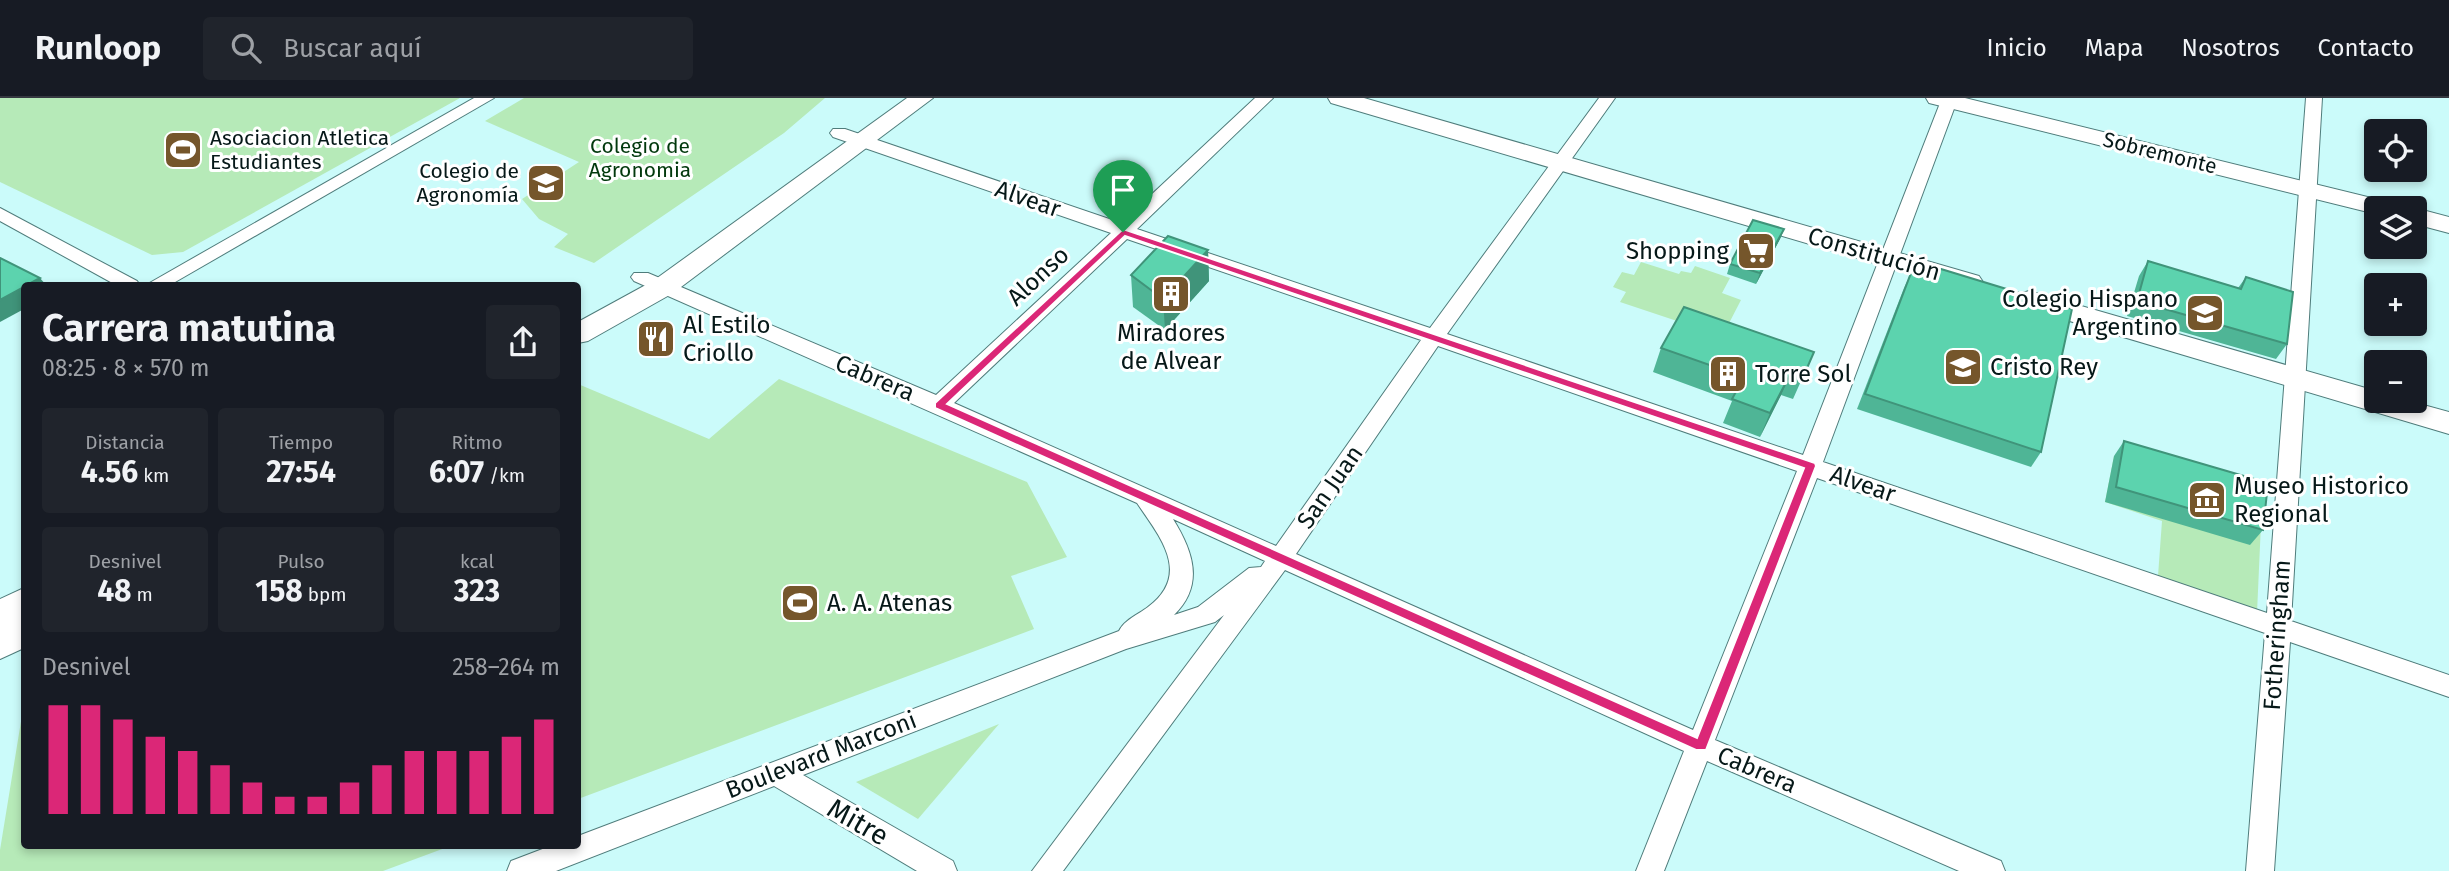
<!DOCTYPE html>
<html lang="es">
<meta charset="utf-8">
<style>
:root{--surface:#171b24;--page:#20242c;--text:#f1f3f6;--muted:#9ea1a6;--line:#363941;--accent:#db2777}
body{margin:0;font-family:"Fira Sans",sans-serif;background:var(--page);color:var(--text);height:100vh;display:flex;flex-direction:column;font-size:26px;white-space:nowrap}
*{box-sizing:border-box;margin:0}
p{font-size:23px;color:var(--muted)}
.icon{flex:none;width:38px;height:38px;fill:none;stroke:currentColor;stroke-width:2;stroke-linecap:round;stroke-linejoin:round}
.map{position:relative;flex:1;overflow:hidden}
.details{position:absolute;left:21px;top:184px;width:560px;height:567px;display:flex;flex-direction:column;background:var(--surface);border-radius:7px;box-shadow:0 4px 10px #0003}
.details>*{flex:none}
.controls{position:absolute;left:2364px;top:21px;display:grid;gap:14px}
.controls a{display:grid;place-items:center;width:63px;height:63px;border-radius:7px;background:var(--surface);box-shadow:0 4px 10px #0003;font-size:35px}
.pin{position:absolute;display:grid;place-items:center;width:60px;height:60px;color:#fff;margin:-72px -30px;border-radius:50% 50% 50% 0;rotate:-45deg;box-shadow:0 0 7px #0007}
.pin .icon{rotate:45deg}
.round{display:grid;place-items:center;flex:none;width:74px;height:74px;border-radius:7px;background:var(--page)}
.headline{display:flex;align-items:center;justify-content:space-between;height:119px;padding:0 21px}
h1{font-size:38px;font-weight:700;line-height:52px}
.stats{display:grid;grid-template-columns:repeat(3,1fr);gap:10px;height:119px;padding:7px 21px}
.stats div{display:grid;align-content:center;border-radius:7px;background:var(--page);text-align:center}
.stats b{font-size:30px;font-weight:700}
.stats small{font-size:19px;font-weight:400}
.stats p{font-size:19px}
.chart{height:196px;padding:14px 21px}
.chart p{display:flex;justify-content:space-between}
.chart svg{width:100%;height:126px;margin-top:7px;stroke:var(--accent);stroke-width:6}
header{display:flex;align-items:center;gap:42px;box-sizing:border-box;height:98px;padding:0 35px;background:var(--surface);border-bottom:2px solid var(--line)}
header strong{font-size:33px}
nav{display:flex;gap:38px;margin-inline-start:auto;font-size:24px}
.search{width:490px;height:63px;background:var(--page);display:flex;align-items:center;gap:18px;box-sizing:border-box;padding:0 24px;border-radius:7px;color:var(--muted);font-size:26px}
.map>svg:first-child{display:block}
.green{fill:#b6eab8}
.lines{fill:none;stroke-linecap:round;stroke-linejoin:round}
.minor-casing{stroke:#4f7c7b;stroke-width:2}
.secondary-casing{stroke:#4f7c7b;stroke-width:2}
.minor{fill:#fff;fill-rule:evenodd}
.secondary{fill:#fff;fill-rule:evenodd}
.wall{fill:#4fb596}
.shaded-wall{fill:#40947a}
.building{fill:#5cd3ae;stroke:#40947a;stroke-width:2}
.route{fill:#db2777;stroke:#fff;stroke-width:2;fill-rule:evenodd}
.labels{text-anchor:middle;dominant-baseline:central;stroke-width:6;stroke-linejoin:round;paint-order:stroke}
.far-poi-label{font-size:21px;fill:#061818;stroke:#fff;text-anchor:start}
.far-park-label{font-size:21px;fill:#02390d;stroke:#fff}
.far-street-label{font-size:21px;fill:#061818;stroke:#fff}
.street-label{font-size:24px;fill:#061818;stroke:#fff}
.poi-label{font-size:24px;fill:#061818;stroke:#fff;text-anchor:start}
.near-street-label{font-size:28px;fill:#061818;stroke:#fff}
</style>
<header>
<strong>Runloop</strong>
<div class="search"><svg class="icon" aria-label="search" viewBox="0 0 24 24"><circle cx="10" cy="10" r="6"/><path d="M15 15l6 6"/></svg>Buscar aquí</div>
<nav><a>Inicio</a><a>Mapa</a><a>Nosotros</a><a>Contacto</a></nav>
</header>
<div class="map">
<svg width="2449" height="773" viewBox="0 0 2449 773">
<rect width="100%" height="100%" fill="#cbfbfa"/>
<g class="green">
<polygon points="0,0 460,0 183,154 152,157 0,84"/>
<polygon points="524,0 825,0 784,35 594,165 554,149 568,136 539,121 522,101 579,64 485,23"/>
<polygon points="1641,164 1679,176 1681,173 1691,175 1695,168 1730,180 1722,195 1741,202 1726,231 1680,224 1620,204 1626,194 1613,189 1622,174 1634,177"/>
<polygon points="779,281 1027,384 1067,459 1011,478 1034,531 578,701 578,286 709,341"/>
<polygon points="2114,358 2262,403 2257,515 2158,478 2162,423 2105,404"/>
<polygon points="24,605 24,747 453,747 383,773 0,773 0,752"/>
<polygon points="999,626 918,721 856,684"/>
</g>
<g class="lines">
<defs>
<g id="minor">
<polygon points="474,0 494,0 170,187 146,187"/>
<path d="M1255 0H1273L1137 131 1430 230 1599 0H1615L1447 236 1803 357 1942 0H1958L1823 364 2267 515 2306 0H2322L2291 523 2449 577V599L2290 544 2274 773H2246L2265 535 1817 380 1715 642 2001 763 2005 773H1959L1707 663 1664 773H1636L1684 653 1285 472 1063 773H1032L1224 517 1215 524 1126 551 803 677 953 763 957 773H917L774 688 556 773H507L511 763 553 747H578V738L1119 533C1124 522 1139 516 1148 509 1192 476 1160 439 1137 405L634 183 631 179 634 175H648L936 297 1111 135 833 39 830 35 833 31H845L1121 125ZM1127 141 1421 242 1276 448 954 305ZM1438 248 1797 373 1693 632 1296 456ZM1173 421 1265 463 1261 469 1249 470 1198 509 1174 517C1205 487 1193 453 1173 421Z"/>
<polygon points="0,110 137,183 140,187 116,187 0,123"/>
</g>
<g id="secondary">
<polygon points="907,0 933,0 673,195 588,243 578,245 578,224 653,183"/>
<polygon points="1328,0 1364,0 1979,178 1983,184 1979,190 1969,192 1959,190 1331,5"/>
<polygon points="1926,0 1965,0 2392,105 2396,110 2376,110 2376,116 1929,5"/>
<polygon points="2415,110 2449,119 2449,135 2415,126"/>
<polygon points="2029,193 2376,293 2376,303 2409,303 2449,314 2449,336 2019,208 2015,202 2019,196"/>
<polygon points="24,490 24,550 0,561 0,501"/>
</g>
</defs>
<use href="#minor" class="minor-casing"/>
<use href="#secondary" class="secondary-casing"/>
<use href="#minor" class="minor"/>
<use href="#secondary" class="secondary"/>
</g>
<g class="wall">
<polygon points="1784,131 1780,141 1756,186 1727,176 1730,166"/>
<polygon points="1208,152 1209,183 1165,232 1133,209 1131,177"/>
<polygon points="2148,163 2238,190 2246,179 2287,246 2276,261 2127,218 2139,178"/>
<polygon points="1911,175 2041,354 2031,369 1857,311 1904,190"/>
<polygon points="1661,250 1814,254 1793,301 1781,297 1760,339 1723,325 1732,303 1653,274"/>
<polygon points="2124,343 2263,432 2250,447 2105,404 2114,358"/>
</g>
<g class="shaded-wall">
<polygon points="1784,131 1780,141 1756,186 1760,175"/>
<polygon points="1208,152 1209,183 1165,232 1163,201"/>
<polygon points="40,180 46,187 27,187"/>
<polygon points="24,189 24,211 0,224 0,202"/>
<polygon points="1792,273 1781,297 1760,339 1770,315"/>
</g>
<g class="building">
<polygon points="1753,122 1784,131 1760,175 1730,166"/>
<polygon points="1168,138 1208,152 1163,201 1131,177"/>
<polygon points="0,160 40,180 27,187 24,187 24,189 0,202"/>
<polygon points="2148,163 2241,191 2246,179 2293,194 2287,246 2137,203"/>
<polygon points="1941,171 2072,211 2041,354 1865,296 1911,175"/>
<polygon points="1684,209 1814,254 1804,277 1792,273 1770,315 1732,301 1744,279 1661,250"/>
<polygon points="2124,343 2268,385 2263,432 2116,389"/>
</g>
<path class="route" d="M1123 131 1815 365 1816 368 1706 652H1696L935 310V305ZM1125 138 1804 370 1697 640 947 306Z"/>
<defs>
<symbol id="stadium-square" viewBox="-11 -11 22 22"><rect x="-9" y="-9" width="18" height="18" rx="4" fill="#75562b" stroke="#fff"/><path d="M0-5a6.5 5 0 1 0 0 10a6.5 5 0 1 0 0-10ZM-3.5-1.8h7v3.6h-7Z" fill="#fff"/></symbol>
<symbol id="school-square" viewBox="-11 -11 22 22"><rect x="-9" y="-9" width="18" height="18" rx="4" fill="#75562b" stroke="#fff"/><path d="M0-5L7-2L0 1L-7-2ZM-4 1L0 2.5L4 1V4Q0 6-4 4Z" fill="#fff"/></symbol>
<symbol id="supermarket-square" viewBox="-11 -11 22 22"><rect x="-9" y="-9" width="18" height="18" rx="4" fill="#75562b" stroke="#fff"/><path d="M-6-5.5h2.5l.6 2H6L4.5 2H-2.5L-4.4-4H-6ZM-1.5 3.2a1.3 1.3 0 1 0 .1 0ZM3 3.2a1.3 1.3 0 1 0 .1 0Z" fill="#fff"/></symbol>
<symbol id="building-square" viewBox="-11 -11 22 22"><rect x="-9" y="-9" width="18" height="18" rx="4" fill="#75562b" stroke="#fff"/><path d="M-4-6H4V6H1V3H-1V6H-4ZM-2.5-4.3h1.7v1.8h-1.7ZM.8-4.3h1.7v1.8H.8ZM-2.5-1h1.7V.8h-1.7ZM.8-1h1.7V.8H.8Z" fill="#fff"/></symbol>
<symbol id="restaurant-square" viewBox="-11 -11 22 22"><rect x="-9" y="-9" width="18" height="18" rx="4" fill="#75562b" stroke="#fff"/><path d="M-5-6h1v4h1v-4h1v4h1v-4h1v5L-1.5 .5V6h-2V.5L-5-1ZM5-6V6H3V1.5H1.5Q1.5-4 5-6Z" fill="#fff"/></symbol>
<symbol id="museum-square" viewBox="-11 -11 22 22"><rect x="-9" y="-9" width="18" height="18" rx="4" fill="#75562b" stroke="#fff"/><path d="M0-6L6-3V-2H-6V-3ZM-5-1h2V3h-2ZM-1-1h2V3h-2ZM3-1h2V3H3ZM-6 4H6V6H-6Z" fill="#fff"/></symbol>
</defs>
<g fill-rule="evenodd">
<use href="#stadium-square" x="161" y="30" width="44" height="44"/>
<use href="#school-square" x="524" y="63" width="44" height="44"/>
<use href="#supermarket-square" x="1734" y="131" width="44" height="44"/>
<use href="#building-square" x="1149" y="174" width="44" height="44"/>
<use href="#school-square" x="2183" y="193" width="44" height="44"/>
<use href="#restaurant-square" x="634" y="219" width="44" height="44"/>
<use href="#school-square" x="1941" y="247" width="44" height="44"/>
<use href="#building-square" x="1706" y="254" width="44" height="44"/>
<use href="#museum-square" x="2185" y="380" width="44" height="44"/>
<use href="#stadium-square" x="778" y="483" width="44" height="44"/>
</g>
<g class="labels">
<g class="far-poi-label">
<text x="210" y="40">Asociacion Atletica<tspan x="210" dy="24">Estudiantes</tspan></text>
<text x="519" y="73" text-anchor="end">Colegio de<tspan x="519" dy="24">Agronomía</tspan></text>
</g>
<g class="far-park-label">
<text x="640" y="48">Colegio de<tspan x="640" dy="24">Agronomia</tspan></text>
</g>
<g class="far-street-label">
<text transform="translate(2160 55) rotate(14)">Sobremonte</text>
</g>
<g class="street-label">
<text transform="translate(1028 101) rotate(19)">Alvear</text>
<text transform="translate(1874 156) rotate(16)">Constitución</text>
<text transform="translate(1038 178) rotate(-43)">Alonso</text>
<text transform="translate(875 280) rotate(23)">Cabrera</text>
<text transform="translate(1863 386) rotate(19)">Alvear</text>
<text transform="translate(1330 389) rotate(-55)">San Juan</text>
<text transform="translate(2277 537) rotate(-86)">Fotheringham</text>
<text transform="translate(821 657) rotate(-21)">Boulevard Marconi</text>
<text transform="translate(1757 672) rotate(23)">Cabrera</text>
</g>
<g class="poi-label">
<text x="1729" y="153" text-anchor="end">Shopping</text>
<text x="2178" y="201" text-anchor="end">Colegio Hispano<tspan x="2178" dy="28">Argentino</tspan></text>
<text x="683" y="227">Al Estilo<tspan x="683" dy="28">Criollo</tspan></text>
<text x="1171" y="235" text-anchor="middle">Miradores<tspan x="1171" dy="28">de Alvear</tspan></text>
<text x="1990" y="269">Cristo Rey</text>
<text x="1755" y="276">Torre Sol</text>
<text x="2234" y="388">Museo Historico<tspan x="2234" dy="28">Regional</tspan></text>
<text x="827" y="505">A. A. Atenas</text>
</g>
<g class="near-street-label">
<text transform="translate(858 724) rotate(30)">Mitre</text>
</g>
</g>
</svg>
<div class="controls">
<a><svg class="icon" aria-label="locate" viewBox="0 0 24 24"><circle cx="12" cy="12" r="6"/><path d="M12 2v4M12 18v4M2 12h4M18 12h4"/></svg></a>
<a><svg class="icon" aria-label="layers" viewBox="0 0 24 24"><path d="M12 4l9 5-9 5-9-5zM3 14l9 5 9-5"/></svg></a>
<a>+</a>
<a>−</a>
</div>
<div class="pin" style="left:1123px;top:134px;background:#1e9e55"><svg class="icon" aria-label="arrive" viewBox="0 0 24 24"><path d="M6 21V4h12l-3 4 3 4H6"/></svg></div>
<section class="details">
<div class="headline"><div><h1>Carrera matutina</h1><p>08:25 · 8 × 570 m</p></div><a class="round"><svg class="icon" aria-label="share" viewBox="0 0 24 24"><path d="M12 15V3M7 8l5-5 5 5M5 13v7h14v-7"/></svg></a></div>
<div class="stats">
<div><p>Distancia</p><b>4.56<small> km</small></b></div>
<div><p>Tiempo</p><b>27:54</b></div>
<div><p>Ritmo</p><b>6:07<small> /km</small></b></div>
</div>
<div class="stats">
<div><p>Desnivel</p><b>48<small> m</small></b></div>
<div><p>Pulso</p><b>158<small> bpm</small></b></div>
<div><p>kcal</p><b>323</b></div>
</div>
<div class="chart"><p><span>Desnivel</span>258–264 m</p>
<svg viewBox="0 0 160 44" preserveAspectRatio="none"><path d="M5 44V6M15 44V6M25 44V11M35 44V17M45 44V22M55 44V27M65 44V33M75 44V38M85 44V38M95 44V33M105 44V27M115 44V22M125 44V22M135 44V22M145 44V17M155 44V11"/></svg>
</div>
</section>
</div>
